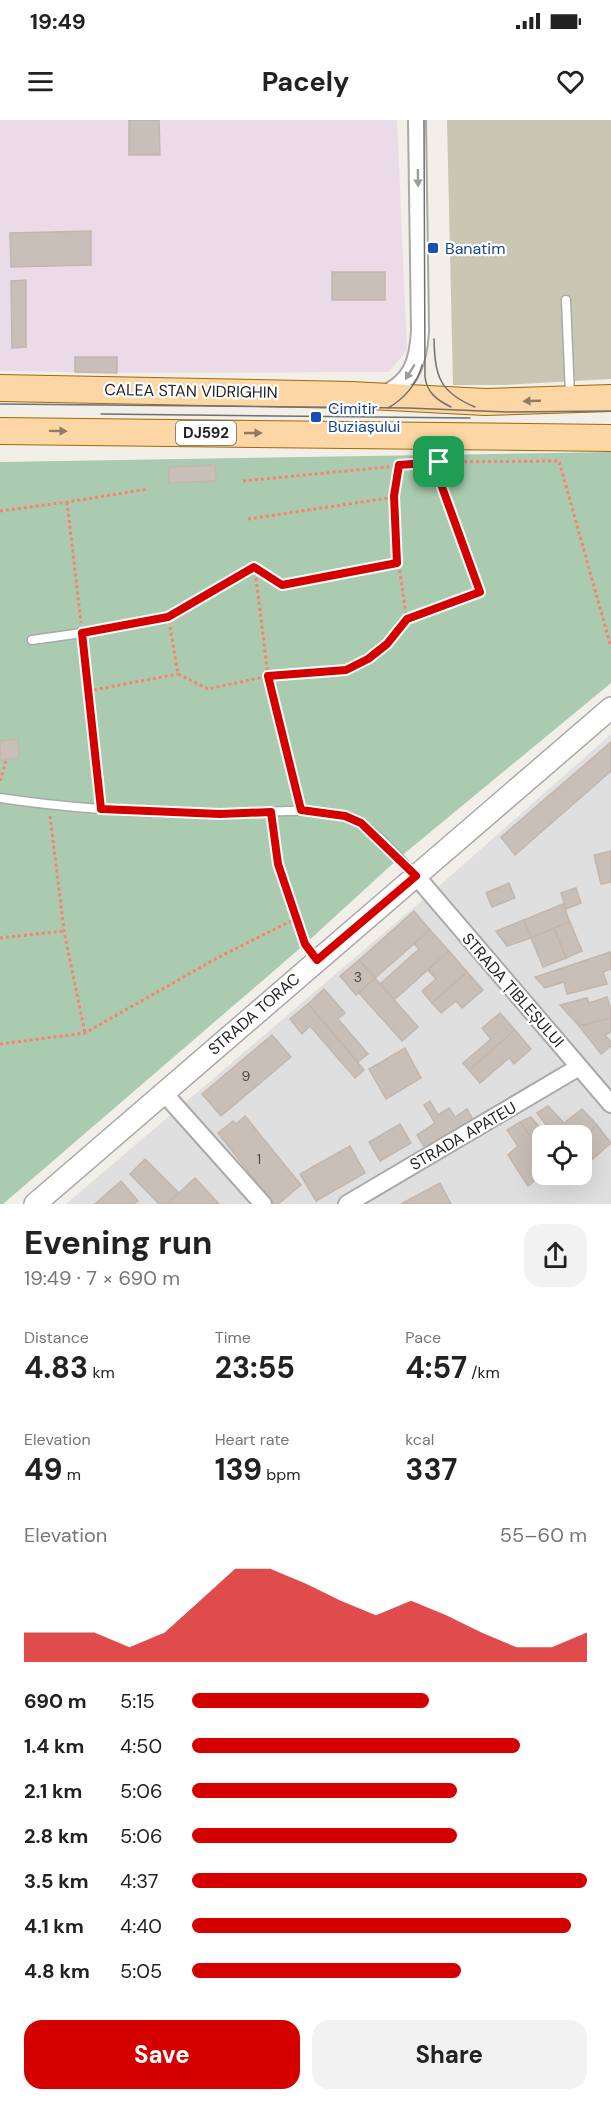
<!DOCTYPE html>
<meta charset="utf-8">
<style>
:root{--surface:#fff;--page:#f2f2f2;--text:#222;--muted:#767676;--accent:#d40000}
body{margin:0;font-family:"DM Sans",sans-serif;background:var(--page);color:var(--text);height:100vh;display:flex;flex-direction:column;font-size:22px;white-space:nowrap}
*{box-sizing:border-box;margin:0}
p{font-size:20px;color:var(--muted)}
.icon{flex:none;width:33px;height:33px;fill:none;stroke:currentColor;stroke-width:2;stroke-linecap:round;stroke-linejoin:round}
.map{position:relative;height:1084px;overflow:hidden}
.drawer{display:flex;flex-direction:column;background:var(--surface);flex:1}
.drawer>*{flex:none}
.buttons{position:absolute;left:532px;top:1005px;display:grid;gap:12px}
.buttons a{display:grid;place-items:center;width:60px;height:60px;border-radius:12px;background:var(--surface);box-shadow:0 6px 24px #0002;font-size:30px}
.pin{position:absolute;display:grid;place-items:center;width:51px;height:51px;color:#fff;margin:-26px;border-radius:12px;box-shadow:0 3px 9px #0006}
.round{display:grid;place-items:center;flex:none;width:63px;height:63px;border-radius:18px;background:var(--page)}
.head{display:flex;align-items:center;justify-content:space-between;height:102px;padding:0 24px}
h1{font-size:33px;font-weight:700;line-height:45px}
.metrics{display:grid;grid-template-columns:repeat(3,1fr);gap:9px;height:102px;padding:6px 24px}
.metrics div{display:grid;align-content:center}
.metrics b{font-size:30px;font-weight:700}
.metrics small{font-size:16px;font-weight:400}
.metrics p{font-size:16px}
.chart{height:168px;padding:12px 24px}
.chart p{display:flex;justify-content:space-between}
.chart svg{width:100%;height:108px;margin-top:6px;fill:var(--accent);opacity:.7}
.cta{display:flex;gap:12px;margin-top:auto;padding:12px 24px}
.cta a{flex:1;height:69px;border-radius:18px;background:var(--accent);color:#fff;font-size:24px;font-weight:700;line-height:69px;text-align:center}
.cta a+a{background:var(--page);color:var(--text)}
ul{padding:0 24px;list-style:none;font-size:20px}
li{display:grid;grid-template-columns:96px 72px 1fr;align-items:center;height:45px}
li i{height:15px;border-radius:8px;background:var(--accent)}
.status{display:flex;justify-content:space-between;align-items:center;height:42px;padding:0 30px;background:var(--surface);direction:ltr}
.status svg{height:16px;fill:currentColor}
header{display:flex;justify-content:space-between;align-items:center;height:78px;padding:0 24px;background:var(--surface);font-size:27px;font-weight:700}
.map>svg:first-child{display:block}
.residential{fill:#e0dfdf;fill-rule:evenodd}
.industrial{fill:#ebdbe8}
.construction{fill:#c7c7b4}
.cemetery{fill:#aacbaf}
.building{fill:#c7bfb8;stroke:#c4b6ab;stroke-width:1.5}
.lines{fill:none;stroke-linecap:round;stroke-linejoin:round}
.service-casing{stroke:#a9a9a9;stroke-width:11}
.minor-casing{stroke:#a9a9a9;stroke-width:20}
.tertiary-casing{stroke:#a9a9a9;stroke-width:24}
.primary-casing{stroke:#a06b00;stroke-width:28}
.path{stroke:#fa8072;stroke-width:3;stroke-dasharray:3 3;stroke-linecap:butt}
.service{stroke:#fff;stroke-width:8}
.minor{stroke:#fff;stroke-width:16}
.tertiary{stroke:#fff;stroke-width:21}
.primary{stroke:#fcd6a4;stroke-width:26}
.tram{stroke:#707070;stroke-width:1.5}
.oneway{fill:#9c9c9c}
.oneway2{fill:#8f7c63}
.route-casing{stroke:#fff;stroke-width:12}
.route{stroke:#d40000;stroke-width:8}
.transit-dot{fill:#1a4fb4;stroke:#fff;stroke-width:2}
.labels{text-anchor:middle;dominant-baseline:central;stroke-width:4.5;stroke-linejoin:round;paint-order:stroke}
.number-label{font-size:14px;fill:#4b4948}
.shield{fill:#fff;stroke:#646464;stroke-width:1.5}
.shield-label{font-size:15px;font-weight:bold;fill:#222}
.transit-label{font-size:16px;fill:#164399;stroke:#fff;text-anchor:start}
.street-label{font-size:16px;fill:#222;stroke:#fff}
</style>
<div class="status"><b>19:49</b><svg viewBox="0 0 49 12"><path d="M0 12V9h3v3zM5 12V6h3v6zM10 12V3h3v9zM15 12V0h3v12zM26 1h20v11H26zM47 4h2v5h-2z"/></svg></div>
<header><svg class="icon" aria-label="menu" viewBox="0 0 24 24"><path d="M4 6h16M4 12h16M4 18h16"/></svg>Pacely<svg class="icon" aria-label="heart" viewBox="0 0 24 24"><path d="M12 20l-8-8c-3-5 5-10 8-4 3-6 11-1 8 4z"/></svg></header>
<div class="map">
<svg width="611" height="1084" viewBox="0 0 611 1084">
<rect width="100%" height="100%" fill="#f2efe9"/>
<path class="residential" d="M611 614V1084H66L447 759ZM543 1016H582V1054H543Z"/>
<polygon class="industrial" points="0,0 397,0 407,230 389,252 151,253 0,251"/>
<polygon class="construction" points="447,0 611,0 611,259 504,265 453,265"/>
<polygon class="cemetery" points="611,332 611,563 399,738 305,824 3,1084 0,1084 0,342"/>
<g class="building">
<polygon points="129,0 159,0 160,35 129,35"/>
<polygon points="91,111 91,145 11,147 10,113"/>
<rect x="332" y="152" width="53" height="28"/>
<polygon points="26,160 26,227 12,228 11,161"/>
<polygon points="75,237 117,237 117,253 75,252"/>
<polygon points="215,345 216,361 169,363 169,347"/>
<polygon points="18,619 19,638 0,640 0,621"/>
<polygon points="611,622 611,651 515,735 501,717"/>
<polygon points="611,731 611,762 601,764 594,735"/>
<polygon points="509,763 515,778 492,787 486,773"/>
<polygon points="576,768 581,783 566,789 561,773"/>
<polygon points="563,784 570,802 531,818 524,800"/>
<polygon points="414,791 430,810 375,858 359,840"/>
<polygon points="524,800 531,818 507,826 496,811"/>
<polygon points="570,802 582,831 566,838 554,808"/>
<polygon points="554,808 566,838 543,847 531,818"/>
<polygon points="430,810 449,831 394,880 380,864 419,829 414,824"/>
<polygon points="449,831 467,852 432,883 422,871 436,859 428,850"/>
<polygon points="610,832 611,849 603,852 607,864 567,874 564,862 545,868 535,857"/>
<polygon points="359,840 375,858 356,875 340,856"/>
<polygon points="467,852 483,870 462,888 456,881 441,893 432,883"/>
<polygon points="375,858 418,907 402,921 359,873"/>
<polygon points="324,869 345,893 338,899 368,934 358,942 308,884"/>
<polygon points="607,877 611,889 611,898 579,906 560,885 587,878 589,883"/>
<polygon points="308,884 364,950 355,958 310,906 302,914 290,899"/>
<polygon points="500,893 515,910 469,950 463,943 491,919 482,908"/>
<polygon points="611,898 611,912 605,915 611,922 611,926 601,934 579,906"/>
<polygon points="515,910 531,929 514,944 509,938 480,963 469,950"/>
<polygon points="272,915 291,937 221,996 202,974"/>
<polygon points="405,928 421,958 386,979 369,949"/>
<polygon points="430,981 438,995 449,988 455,997 467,989 473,1000 463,1006 430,1037 417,1015 435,1003 424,985"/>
<polygon points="548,986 564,1003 582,989 597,1005 582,1018 582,1016 555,1016 537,993"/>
<polygon points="245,996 301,1065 278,1084 274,1084 218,1013 233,1001 236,1004"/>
<polygon points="531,997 547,1016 543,1016 543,1028 540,1030 520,1002"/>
<polygon points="520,1002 543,1033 543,1053 528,1066 508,1035 518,1026 507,1010"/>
<polygon points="400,1004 411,1023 380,1041 369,1022"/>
<polygon points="597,1005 611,1023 582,1048 582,1018"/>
<polygon points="350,1026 365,1053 316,1081 300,1054"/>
<polygon points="145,1039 179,1073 168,1084 159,1084 130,1054"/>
<polygon points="195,1058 219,1084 171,1084 169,1082"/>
<polygon points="121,1061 138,1081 134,1084 95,1084"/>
<polygon points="440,1063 451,1084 401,1084"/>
</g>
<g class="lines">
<defs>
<g id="service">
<polyline points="566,180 570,276"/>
<polyline points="32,520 82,513 168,497 254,447"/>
<path d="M0 678C72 689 146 693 219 694 258 694 309 685 346 697 374 706 396 735 415 755"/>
</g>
<g id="minor">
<path d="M381 276C412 262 418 243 420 211L417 0"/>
<polyline points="416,756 611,984"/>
<polyline points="163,972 263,1084"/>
<polyline points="347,1084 579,947"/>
</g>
<polyline id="tertiary" points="35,1084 611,588"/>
<g id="primary">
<polyline points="0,268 351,275 485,282 611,278"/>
<polyline points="0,311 611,318"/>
</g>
</defs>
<use href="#service" class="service-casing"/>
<use href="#minor" class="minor-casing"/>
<use href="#tertiary" class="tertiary-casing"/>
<use href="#primary" class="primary-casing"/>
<g class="path">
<polyline points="243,361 439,342 559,341 611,527"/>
<polyline points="67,382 81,503"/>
<polyline points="0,391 67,382 148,369"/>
<polyline points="248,399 395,377"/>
<polyline points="264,453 283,465 397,443"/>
<polyline points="256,458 268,556 298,678"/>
<polyline points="407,499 480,472 442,367 439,343"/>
<path d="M170 507 178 554 208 569 268 556 347 550 368 539 387 524 407 499C398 446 392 398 399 345"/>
<polyline points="83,524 100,679"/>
<polyline points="88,571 178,554"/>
<polyline points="0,661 6,640"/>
<polyline points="50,696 64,811 85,913"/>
<polyline points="273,702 278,744 306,825"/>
<polyline points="0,818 64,811"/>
<polyline points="0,924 85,913 217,838 297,798"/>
</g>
<use href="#service" class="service"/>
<use href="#minor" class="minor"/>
<use href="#tertiary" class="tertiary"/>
<use href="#primary" class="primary"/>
<g class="tram">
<path d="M424 0 425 257C427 273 437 280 451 287"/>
<path d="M434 219C435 256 439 272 475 287"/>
<polyline points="0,284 408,288 507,292 611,291"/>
<path d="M388 288C404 279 418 263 422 245"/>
<polyline points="101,294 470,298"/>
</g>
</g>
<defs><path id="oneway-solid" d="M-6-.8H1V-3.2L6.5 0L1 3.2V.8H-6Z" transform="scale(1.5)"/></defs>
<g class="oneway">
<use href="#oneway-solid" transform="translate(418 58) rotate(89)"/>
<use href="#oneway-solid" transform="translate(410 252) rotate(121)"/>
</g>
<g class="oneway2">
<use href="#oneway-solid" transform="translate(532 281) rotate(178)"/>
<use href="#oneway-solid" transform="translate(58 311) rotate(1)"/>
<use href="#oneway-solid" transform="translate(253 313)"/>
</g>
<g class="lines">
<defs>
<polygon id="route" points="439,342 442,367 480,472 407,499 387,524 368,539 346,550 268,556 301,690 345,696 361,703 416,756 317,840 305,824 278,744 271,692 220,694 101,689 82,513 168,497 254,447 282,465 397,443 394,376 399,345"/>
</defs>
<use href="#route" class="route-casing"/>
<use href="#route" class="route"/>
</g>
<g class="transit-dot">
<rect x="427" y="122" width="12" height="12" rx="3"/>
<rect x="310" y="291" width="12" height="12" rx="3"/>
</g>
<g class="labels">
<g class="number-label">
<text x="358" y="857">3</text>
<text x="246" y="956">9</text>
<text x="259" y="1039">1</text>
</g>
<rect class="shield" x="176" y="301" width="60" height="24" rx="4.5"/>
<g class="shield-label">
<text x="206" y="313">DJ592</text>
</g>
<g class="transit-label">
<text x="445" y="128">Banatim</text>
<text x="328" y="288">Cimitir<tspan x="328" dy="18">Buziașului</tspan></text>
</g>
<g class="street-label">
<text transform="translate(191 271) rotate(1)">CALEA STAN VIDRIGHIN</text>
<text transform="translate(513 870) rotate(49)">STRADA ȚIBLEȘULUI</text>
<text transform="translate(254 894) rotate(-41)">STRADA TORAC</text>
<text transform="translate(463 1016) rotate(-30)">STRADA APATEU</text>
</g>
</g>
</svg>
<div class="buttons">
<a><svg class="icon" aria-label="locate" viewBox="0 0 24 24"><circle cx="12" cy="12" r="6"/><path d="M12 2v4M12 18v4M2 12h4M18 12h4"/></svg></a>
</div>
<div class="pin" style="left:439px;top:342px;background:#1e9e55"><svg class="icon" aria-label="arrive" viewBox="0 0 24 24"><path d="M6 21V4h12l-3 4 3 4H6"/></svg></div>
</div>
<section class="drawer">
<div class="head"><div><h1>Evening run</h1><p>19:49 · 7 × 690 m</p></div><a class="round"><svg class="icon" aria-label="share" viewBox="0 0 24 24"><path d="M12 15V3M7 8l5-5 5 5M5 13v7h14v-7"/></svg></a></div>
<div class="metrics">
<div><p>Distance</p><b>4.83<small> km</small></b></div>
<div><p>Time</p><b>23:55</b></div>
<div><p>Pace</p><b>4:57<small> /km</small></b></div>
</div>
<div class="metrics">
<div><p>Elevation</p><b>49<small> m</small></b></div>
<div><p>Heart rate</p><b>139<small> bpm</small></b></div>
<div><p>kcal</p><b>337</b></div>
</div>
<div class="chart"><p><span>Elevation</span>55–60 m</p>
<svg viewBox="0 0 160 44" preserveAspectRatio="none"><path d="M0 44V32L10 32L20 32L30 38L40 32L50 19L60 6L70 6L80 12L90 19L100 25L110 19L120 25L130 32L140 38L150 38L160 32V44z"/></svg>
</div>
<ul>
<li><b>690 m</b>5:15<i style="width:60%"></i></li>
<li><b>1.4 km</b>4:50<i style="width:83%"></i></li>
<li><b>2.1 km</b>5:06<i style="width:67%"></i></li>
<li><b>2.8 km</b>5:06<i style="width:67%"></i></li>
<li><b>3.5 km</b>4:37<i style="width:100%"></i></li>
<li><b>4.1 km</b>4:40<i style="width:96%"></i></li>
<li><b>4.8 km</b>5:05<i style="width:68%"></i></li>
</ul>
<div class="cta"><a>Save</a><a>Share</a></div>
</section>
